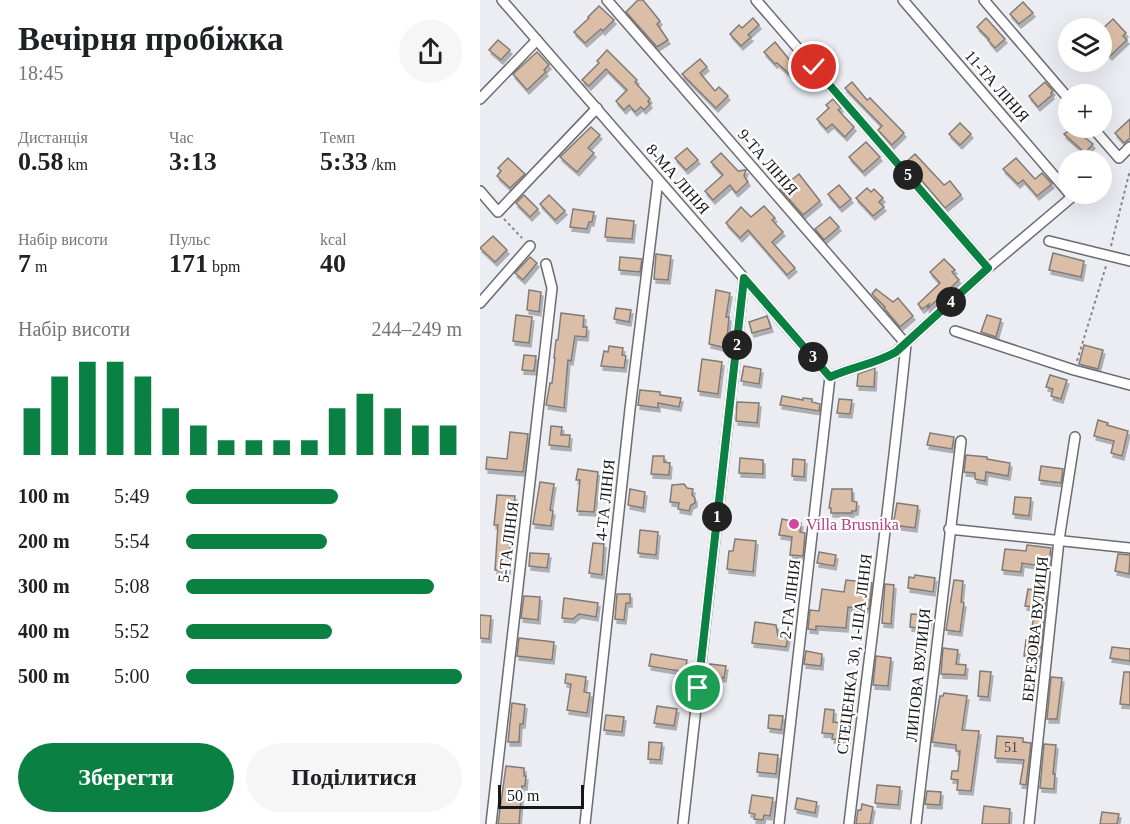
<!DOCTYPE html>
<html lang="uk">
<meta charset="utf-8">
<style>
:root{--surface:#fff;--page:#f6f6f6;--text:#202124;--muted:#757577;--accent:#0b8043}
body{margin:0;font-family:Georgia,serif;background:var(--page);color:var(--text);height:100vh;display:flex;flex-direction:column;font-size:22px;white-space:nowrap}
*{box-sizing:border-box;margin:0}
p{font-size:20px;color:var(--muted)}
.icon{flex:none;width:33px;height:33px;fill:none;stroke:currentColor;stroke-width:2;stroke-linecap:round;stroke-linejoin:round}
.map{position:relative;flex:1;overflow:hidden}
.sheet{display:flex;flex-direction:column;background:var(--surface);width:480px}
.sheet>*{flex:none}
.fabs{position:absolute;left:578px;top:18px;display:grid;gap:12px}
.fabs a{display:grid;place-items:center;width:54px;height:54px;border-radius:50%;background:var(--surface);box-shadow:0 6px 24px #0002;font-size:30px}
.scale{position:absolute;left:18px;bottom:15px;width:86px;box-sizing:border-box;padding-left:6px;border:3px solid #17181a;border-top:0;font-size:16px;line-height:21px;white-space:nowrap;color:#17181a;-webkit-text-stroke:4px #fff;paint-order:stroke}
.pin{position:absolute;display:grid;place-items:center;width:51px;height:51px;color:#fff;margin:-26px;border:3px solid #fff;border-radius:50%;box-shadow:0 2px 6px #0007}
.km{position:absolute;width:30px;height:30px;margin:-15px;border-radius:50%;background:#222;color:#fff;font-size:16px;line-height:30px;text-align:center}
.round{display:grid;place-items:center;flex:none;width:63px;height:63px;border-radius:32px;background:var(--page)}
.overview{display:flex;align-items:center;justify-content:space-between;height:102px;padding:0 18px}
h1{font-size:33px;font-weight:700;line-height:45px}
.stats{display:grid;grid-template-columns:repeat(3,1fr);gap:9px;height:102px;padding:6px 18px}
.stats div{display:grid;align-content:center}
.stats b{font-size:26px;font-weight:700}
.stats small{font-size:16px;font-weight:400}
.stats p{font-size:16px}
.chart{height:168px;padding:12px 18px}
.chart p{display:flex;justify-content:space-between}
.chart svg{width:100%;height:108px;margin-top:6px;stroke:var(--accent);stroke-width:6}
.primary-button{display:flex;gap:12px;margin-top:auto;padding:12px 18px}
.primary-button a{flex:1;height:69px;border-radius:36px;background:var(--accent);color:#fff;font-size:24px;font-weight:700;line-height:69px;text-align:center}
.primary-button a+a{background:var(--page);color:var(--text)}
ul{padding:0 18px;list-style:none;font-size:20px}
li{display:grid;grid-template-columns:96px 72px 1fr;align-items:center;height:45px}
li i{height:15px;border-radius:8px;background:var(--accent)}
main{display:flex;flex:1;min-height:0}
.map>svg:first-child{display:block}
.building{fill:#dbbea7;stroke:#807b77;stroke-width:1.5;filter:url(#shadow)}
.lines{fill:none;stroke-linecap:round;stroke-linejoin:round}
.street-casing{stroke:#6b6b71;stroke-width:12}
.path{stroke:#87888c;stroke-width:2;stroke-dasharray:3 3;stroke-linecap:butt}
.street{stroke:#fff;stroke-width:9}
.route-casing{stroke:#fff;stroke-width:12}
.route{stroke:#0b8043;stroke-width:8}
.hotel-dot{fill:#d1479c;stroke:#fff;stroke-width:2}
.labels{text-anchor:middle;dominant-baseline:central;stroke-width:4.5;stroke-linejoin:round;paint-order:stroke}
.number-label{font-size:14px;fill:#48423d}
.street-label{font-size:16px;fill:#17181a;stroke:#fff}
.hotel-label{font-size:16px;fill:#b23c85;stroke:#fff;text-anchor:start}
</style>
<main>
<section class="sheet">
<div class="overview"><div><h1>Вечірня пробіжка</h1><p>18:45</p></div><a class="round"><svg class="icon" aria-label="share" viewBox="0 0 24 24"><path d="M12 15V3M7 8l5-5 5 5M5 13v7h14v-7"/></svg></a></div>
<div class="stats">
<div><p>Дистанція</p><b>0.58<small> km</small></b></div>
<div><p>Час</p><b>3:13</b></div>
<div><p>Темп</p><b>5:33<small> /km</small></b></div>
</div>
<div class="stats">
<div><p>Набір висоти</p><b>7<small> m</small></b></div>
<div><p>Пульс</p><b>171<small> bpm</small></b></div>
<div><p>kcal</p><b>40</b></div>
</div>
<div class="chart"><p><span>Набір висоти</span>244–249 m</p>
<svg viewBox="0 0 160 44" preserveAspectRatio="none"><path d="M5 44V25M15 44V12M25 44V6M35 44V6M45 44V12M55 44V25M65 44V32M75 44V38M85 44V38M95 44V38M105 44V38M115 44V25M125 44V19M135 44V25M145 44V32M155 44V32"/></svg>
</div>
<ul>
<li><b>100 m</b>5:49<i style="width:55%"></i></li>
<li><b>200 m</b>5:54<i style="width:51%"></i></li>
<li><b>300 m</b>5:08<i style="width:90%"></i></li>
<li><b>400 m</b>5:52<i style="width:53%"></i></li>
<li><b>500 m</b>5:00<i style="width:100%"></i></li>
</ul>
<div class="primary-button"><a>Зберегти</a><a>Поділитися</a></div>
</section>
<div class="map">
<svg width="650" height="824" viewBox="0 0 650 824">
<defs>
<filter id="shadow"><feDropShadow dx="2" dy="4" stdDeviation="0" flood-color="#0004"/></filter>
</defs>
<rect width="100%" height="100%" fill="#ecedf3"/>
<g class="building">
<polygon points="158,0 163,0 180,21 177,24 188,40 177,47 146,12"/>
<polygon points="543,2 553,13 539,24 530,14"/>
<polygon points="119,6 134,20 123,31 121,29 105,43 94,32 109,18 108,17"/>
<polygon points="273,18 279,25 268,35 271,37 261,46 250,34 259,25 262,28"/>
<polygon points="506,18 525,39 515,48 508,40 509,39 497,27"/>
<polygon points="633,19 646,33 643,36 647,40 630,56 621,46 621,30"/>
<polygon points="18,40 30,50 21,60 9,50"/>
<polygon points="295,42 317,69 318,68 325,74 318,82 297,63 295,64 284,52"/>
<polygon points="127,50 157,80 155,82 170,99 168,101 170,104 164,110 161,107 155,112 149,105 144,110 136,101 147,90 126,69 109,86 102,80 119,63 117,61"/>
<polygon points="57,52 69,65 64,70 66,72 47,90 33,74"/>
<polygon points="220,59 227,67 220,73 235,91 239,87 248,96 236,108 202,74"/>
<polygon points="372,82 387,100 390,98 424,133 412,145 398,130 402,126 365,88"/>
<polygon points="565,82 573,91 571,93 572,95 558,107 549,96"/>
<polygon points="353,99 361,108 358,110 374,127 365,137 352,124 346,129 337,119 349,108 346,105"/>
<polygon points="650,119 650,138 644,143 635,133"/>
<polygon points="480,123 491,134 480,145 469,134"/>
<polygon points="111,127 120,135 108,148 114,153 97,172 80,157"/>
<polygon points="593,128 613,144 605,153 584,134"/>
<polygon points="386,142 400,157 383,172 369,157"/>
<polygon points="207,148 218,160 206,170 195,158"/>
<polygon points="241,153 258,171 266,170 264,176 268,182 256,193 250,185 233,200 225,191 243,175 231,162"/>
<polygon points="435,154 464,185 470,181 481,195 465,208 426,162"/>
<polygon points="28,158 45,174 30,188 17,176 21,171 18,168"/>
<polygon points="536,158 555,179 562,173 572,184 557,196 543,180 538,184 523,169"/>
<polygon points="319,174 340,201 323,215 300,189"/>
<polygon points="359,185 371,199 360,208 348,194"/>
<polygon points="387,188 391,192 394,189 403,198 399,202 404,207 393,216 376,198"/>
<polygon points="44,195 58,209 50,217 36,203"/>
<polygon points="69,195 85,211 75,220 60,204"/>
<polygon points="284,206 295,218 292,220 303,232 292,242 315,268 307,275 268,230 260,238 246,223 261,207 271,217"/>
<polygon points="93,209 114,212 112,222 109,222 107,229 90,227"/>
<polygon points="350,217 359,227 344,240 335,229"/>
<polygon points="127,218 154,221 152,239 125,237"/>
<polygon points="13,236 27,250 15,262 0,248"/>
<polygon points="573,253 604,261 601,277 569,270"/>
<polygon points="176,254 191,256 188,280 174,279"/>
<polygon points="50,257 57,263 43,280 35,273"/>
<polygon points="140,257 162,259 160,272 139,270"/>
<polygon points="464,259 475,270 472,272 479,280 447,309 449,304 442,309 438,304 460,283 450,272"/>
<polygon points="396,289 413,302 418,298 433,316 420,327 404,308 405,307 392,294"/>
<polygon points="49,290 61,292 59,312 47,310"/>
<polygon points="236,290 250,293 246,317 249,317 246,348 229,344"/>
<polygon points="136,308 151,310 149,322 134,319"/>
<polygon points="81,313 104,316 103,327 107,327 106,337 95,336 91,361 88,360 84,408 66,405 70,383 72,383 75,358 74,358 76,340 78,340"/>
<polygon points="36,315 52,317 49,343 33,341"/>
<polygon points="507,315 521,319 516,337 501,332"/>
<polygon points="287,316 291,328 272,333 269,322"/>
<polygon points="604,345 623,350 618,369 599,364"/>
<polygon points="129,346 143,348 142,355 146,356 144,368 121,366 124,351 128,352"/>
<polygon points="44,355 56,356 54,371 42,370"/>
<polygon points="222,359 242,362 238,394 218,391"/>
<polygon points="264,366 281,369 279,384 261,381"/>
<polygon points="395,368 394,387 377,386 378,374"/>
<polygon points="570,375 587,380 581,399 571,396 573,389 566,387"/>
<polygon points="160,390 180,392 180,395 201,398 199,407 178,403 178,408 158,405"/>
<polygon points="302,396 323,400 323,398 332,399 332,402 340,404 339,411 300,405"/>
<polygon points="359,399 372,400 370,414 357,413"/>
<polygon points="257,402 279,403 277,423 256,421"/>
<polygon points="618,420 628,423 627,425 648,431 642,456 631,453 634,441 614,436"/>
<polygon points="71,426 82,427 81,435 90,435 89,447 69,445"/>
<polygon points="30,432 48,434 43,472 6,469 7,457 27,459"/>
<polygon points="450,433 474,437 472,449 447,445"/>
<polygon points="486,455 507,457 507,459 530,463 528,476 506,472 505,481 495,479 495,473 484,472"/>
<polygon points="173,456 184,456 184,462 190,463 189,475 171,474"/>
<polygon points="260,458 283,460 283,474 259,473"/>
<polygon points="313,459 325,460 324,477 312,476"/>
<polygon points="561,466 583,469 581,483 559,480"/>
<polygon points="98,469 118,472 114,512 97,511 100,480 96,480"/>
<polygon points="60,482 74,484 70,510 73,511 71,526 53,524"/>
<polygon points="204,484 207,488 213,489 212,495 215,498 215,503 211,505 209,511 198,509 199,503 190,502 192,485"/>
<polygon points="150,489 165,492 163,508 148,505"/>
<polygon points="352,489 372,489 372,501 377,502 376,511 372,511 372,513 351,513 351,508 349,508"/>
<polygon points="17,495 35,496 28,570 15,570 18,525 14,525"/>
<polygon points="535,497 551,498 549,516 533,514"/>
<polygon points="417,503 438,506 435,528 413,525"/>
<polygon points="302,519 321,523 320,532 325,533 323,556 310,555 312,537 299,535"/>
<polygon points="160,530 178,532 176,555 158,553"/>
<polygon points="255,539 276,541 273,572 247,569 249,551 253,551"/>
<polygon points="113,543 124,544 122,575 109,573"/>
<polygon points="547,545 571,548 568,567 542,563 541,572 522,570 525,549 546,551"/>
<polygon points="339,552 356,555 354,566 337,563"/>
<polygon points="50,553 69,554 67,568 49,566"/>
<polygon points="638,554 650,555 649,574 635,571"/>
<polygon points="435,575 455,578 453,592 428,588 429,577 434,578"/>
<polygon points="366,580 392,583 389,609 368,607 366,628 336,626 336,630 328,629 330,610 339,611 342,589 364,592"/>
<polygon points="474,580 483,581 481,602 484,603 480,632 466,630"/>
<polygon points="405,584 414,585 411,624 402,623"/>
<polygon points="548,589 567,592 560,657 544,656 546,640 550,641 555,607 545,606"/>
<polygon points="137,594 150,594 150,603 146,603 144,620 135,619"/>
<polygon points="44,596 60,597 58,620 41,618"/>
<polygon points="84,598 118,603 116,617 99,614 93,619 82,618"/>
<polygon points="431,614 450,615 448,629 430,627"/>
<polygon points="0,615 11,616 9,639 0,638"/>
<polygon points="275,622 296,625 298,636 308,638 306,647 272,643"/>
<polygon points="39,638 74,642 72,660 37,656"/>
<polygon points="632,647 650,649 650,661 630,658"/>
<polygon points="463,648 478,650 476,664 486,665 485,675 461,674"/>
<polygon points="326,651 342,654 341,666 324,664"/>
<polygon points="171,654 207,660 205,672 169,666"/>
<polygon points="396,656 411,658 408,686 393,685"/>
<polygon points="230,664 246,666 244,678 228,676"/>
<polygon points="500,671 511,672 508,697 498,696"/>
<polygon points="644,672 650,672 650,705 640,704"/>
<polygon points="86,674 106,677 104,692 110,693 107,713 87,710 91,684 85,683"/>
<polygon points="571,677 582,678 577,719 567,719"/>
<polygon points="464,693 487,696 482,730 499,731 491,791 477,790 478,780 471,779 472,771 478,771 480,751 476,751 476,745 452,742 460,696 463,696"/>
<polygon points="32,703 45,705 43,724 40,724 39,742 28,742"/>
<polygon points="177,706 197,709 194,726 174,723"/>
<polygon points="345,709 354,710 353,722 370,724 368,740 352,739 353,734 342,733"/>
<polygon points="126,715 144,717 142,732 124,730"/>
<polygon points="289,715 303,716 301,730 288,728"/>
<polygon points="517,736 543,738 543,742 551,743 546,785 540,784 544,760 515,758"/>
<polygon points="169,742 182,743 180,760 168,759"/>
<polygon points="564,744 576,745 573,774 575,774 574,789 560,788"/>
<polygon points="279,753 298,755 296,774 277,772"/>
<polygon points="26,766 44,768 44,776 46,776 45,786 42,786 39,824 18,824"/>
<polygon points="397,785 420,787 418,805 395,803"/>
<polygon points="447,791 461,792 460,805 445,804"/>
<polygon points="272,795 293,798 290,816 284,815 283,820 274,819 275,814 269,813"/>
<polygon points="317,798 337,802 335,813 315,809"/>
<polygon points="382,804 393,807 390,824 376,824 378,810 381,810"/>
<polygon points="504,806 530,809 529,824 502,824"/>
<polygon points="622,812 639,814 637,824 620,824"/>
</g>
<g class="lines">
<defs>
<g id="street">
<polyline points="22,0 350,377"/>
<polyline points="127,0 426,344"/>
<polyline points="276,0 508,268"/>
<polyline points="423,0 588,192"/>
<polyline points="504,0 588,98"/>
<polyline points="0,99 57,40"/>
<polyline points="613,128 639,158 650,147"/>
<polyline points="0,191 18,212 117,108"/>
<polyline points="569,241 650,261"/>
<polyline points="0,303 50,246"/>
<polyline points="475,331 594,370 650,385"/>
<path d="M350 377C372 367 395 364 416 352L508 268 592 197 589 194"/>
<polyline points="469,529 650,548"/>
<polyline points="11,824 72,288 66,264"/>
<polyline points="105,824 150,409 178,180"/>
<polyline points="203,824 264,278"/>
<polyline points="299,824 350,377"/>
<path d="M369 824C388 664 410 504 426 344"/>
<polyline points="436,824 481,441"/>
<polyline points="549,824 579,540 595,437"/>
</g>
</defs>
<use href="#street" class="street-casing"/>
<g class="path">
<polyline points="621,172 630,165"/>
<polyline points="24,219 42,238"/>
<polyline points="631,246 650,170"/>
<polyline points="597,361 626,266"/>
</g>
<use href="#street" class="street"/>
</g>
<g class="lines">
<defs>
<path id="route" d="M218 688 264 278 350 377C372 367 395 364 416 352L508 268 334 67"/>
</defs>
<use href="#route" class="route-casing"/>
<use href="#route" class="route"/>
</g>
<circle class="hotel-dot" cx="314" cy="524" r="6"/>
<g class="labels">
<g class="number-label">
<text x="531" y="747">51</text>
</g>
<g class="street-label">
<text transform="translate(517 86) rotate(49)">11-ТА ЛІНІЯ</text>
<text transform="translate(288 162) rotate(49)">9-ТА ЛІНІЯ</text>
<text transform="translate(198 179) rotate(49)">8-МА ЛІНІЯ</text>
<text transform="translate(125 500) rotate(-84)">4-ТА ЛІНІЯ</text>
<text transform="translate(28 542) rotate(-83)">5-ТА ЛІНІЯ</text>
<text transform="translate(310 599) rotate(-83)">2-ГА ЛІНІЯ</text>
<text transform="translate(555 629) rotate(-84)">БЕРЕЗОВА ВУЛИЦЯ</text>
<text transform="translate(374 654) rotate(-83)">СТЕЦЕНКА 30, 1-ША ЛІНІЯ</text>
<text transform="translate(438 675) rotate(-84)">ЛИПОВА ВУЛИЦЯ</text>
</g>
<g class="hotel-label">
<text x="326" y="524">Villa Brusnika</text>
</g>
</g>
</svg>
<div class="fabs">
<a><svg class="icon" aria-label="layers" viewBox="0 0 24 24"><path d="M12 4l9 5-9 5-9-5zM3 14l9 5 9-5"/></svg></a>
<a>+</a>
<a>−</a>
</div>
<div class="scale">50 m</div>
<div class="pin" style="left:218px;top:688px;background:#1e9e55"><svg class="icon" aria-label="arrive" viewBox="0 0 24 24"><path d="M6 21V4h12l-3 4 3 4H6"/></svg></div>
<div class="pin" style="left:334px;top:67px;background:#d93025"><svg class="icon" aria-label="check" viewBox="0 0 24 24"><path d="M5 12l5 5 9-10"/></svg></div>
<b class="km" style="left:237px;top:517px">1</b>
<b class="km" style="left:257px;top:345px">2</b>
<b class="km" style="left:333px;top:357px">3</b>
<b class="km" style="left:471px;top:302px">4</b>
<b class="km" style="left:428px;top:175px">5</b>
</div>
</main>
